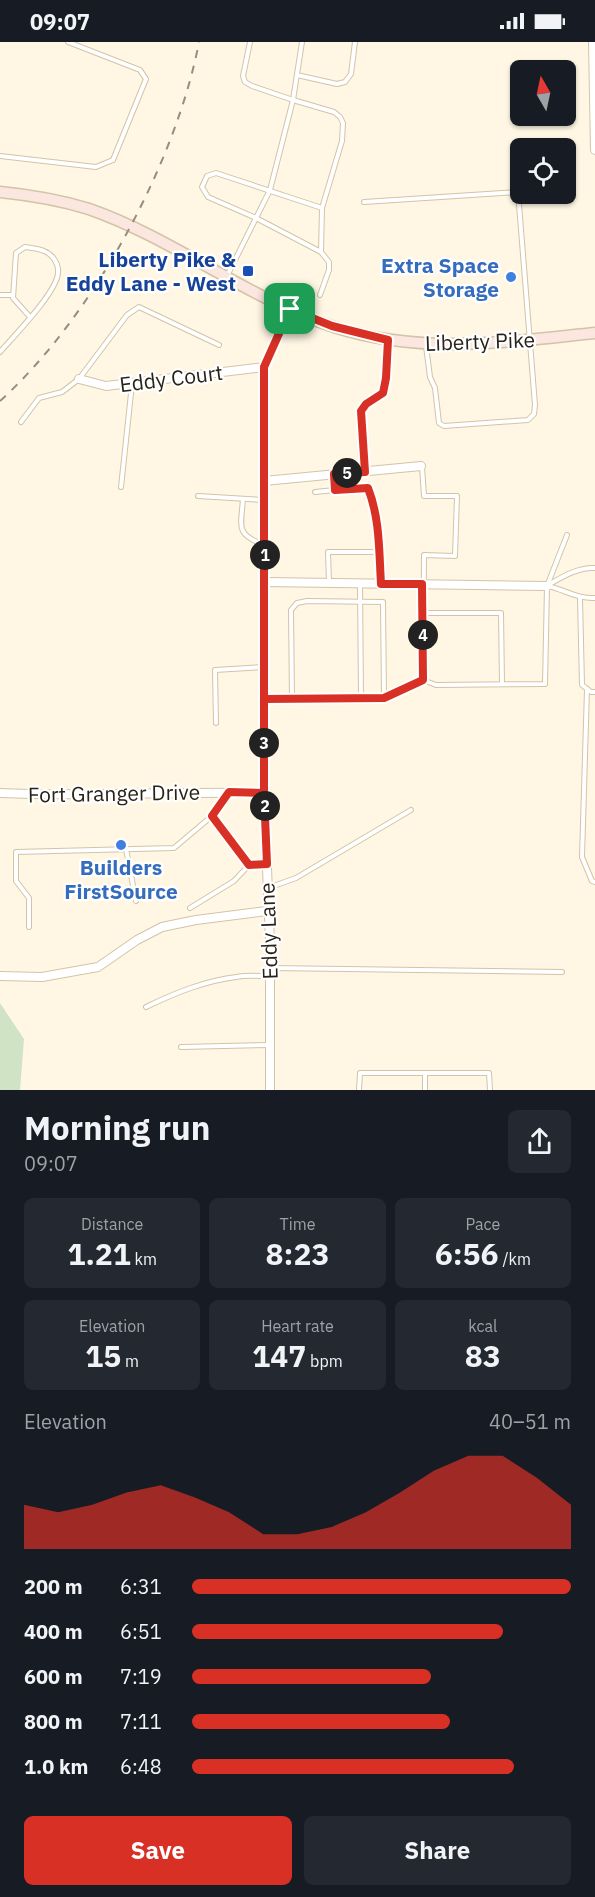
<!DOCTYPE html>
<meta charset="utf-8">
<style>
:root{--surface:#171b24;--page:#242831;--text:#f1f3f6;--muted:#9ea1a6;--accent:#d93025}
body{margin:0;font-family:"IBM Plex Sans",sans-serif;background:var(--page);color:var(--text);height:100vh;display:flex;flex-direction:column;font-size:22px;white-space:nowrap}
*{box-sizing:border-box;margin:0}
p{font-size:20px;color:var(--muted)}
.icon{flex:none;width:33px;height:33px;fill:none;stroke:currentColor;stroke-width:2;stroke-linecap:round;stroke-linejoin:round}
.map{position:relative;height:1048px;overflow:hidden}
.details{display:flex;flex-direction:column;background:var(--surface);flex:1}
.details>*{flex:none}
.needle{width:39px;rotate:351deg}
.tools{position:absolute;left:510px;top:18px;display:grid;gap:12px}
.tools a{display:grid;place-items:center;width:66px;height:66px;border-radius:9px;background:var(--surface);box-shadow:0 2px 4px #0004;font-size:30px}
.pin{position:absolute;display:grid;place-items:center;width:51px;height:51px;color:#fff;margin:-26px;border-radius:12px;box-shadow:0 3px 9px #0006}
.km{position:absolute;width:30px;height:30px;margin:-15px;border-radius:50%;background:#222;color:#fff;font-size:16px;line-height:30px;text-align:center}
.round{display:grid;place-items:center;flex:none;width:63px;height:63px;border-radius:9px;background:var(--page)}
.head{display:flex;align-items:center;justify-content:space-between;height:102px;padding:0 24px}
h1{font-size:33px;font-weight:700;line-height:45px}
.stats{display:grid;grid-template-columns:repeat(3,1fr);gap:9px;height:102px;padding:6px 24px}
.stats div{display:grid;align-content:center;border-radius:9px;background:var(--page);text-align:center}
.stats b{font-size:30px;font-weight:700}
.stats small{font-size:16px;font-weight:400}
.stats p{font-size:16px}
.chart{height:168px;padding:12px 24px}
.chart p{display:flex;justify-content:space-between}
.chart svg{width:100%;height:108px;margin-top:6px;fill:var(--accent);opacity:.7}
.primary-button{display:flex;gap:12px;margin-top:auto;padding:12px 24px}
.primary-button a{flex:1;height:69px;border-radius:9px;background:var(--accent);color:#fff;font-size:24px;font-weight:700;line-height:69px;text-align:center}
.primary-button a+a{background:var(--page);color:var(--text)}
ul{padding:0 24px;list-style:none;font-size:20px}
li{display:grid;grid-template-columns:96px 72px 1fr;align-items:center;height:45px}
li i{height:15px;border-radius:8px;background:var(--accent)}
.status{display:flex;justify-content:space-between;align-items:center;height:42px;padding:0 30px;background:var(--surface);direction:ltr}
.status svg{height:16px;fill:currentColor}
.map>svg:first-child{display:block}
.green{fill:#d0e3c5}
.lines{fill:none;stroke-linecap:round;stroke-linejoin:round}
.lane-casing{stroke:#d2c4a6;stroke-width:6}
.street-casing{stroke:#d2c4a6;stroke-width:10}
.secondary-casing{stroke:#d2c4a6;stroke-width:13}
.lane{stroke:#fff;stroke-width:4}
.street{stroke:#fff;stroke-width:8}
.secondary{stroke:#fbe6e0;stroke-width:10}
.rail{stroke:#958e7f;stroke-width:2;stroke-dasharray:8 8;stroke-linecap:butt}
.route-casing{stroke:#fff;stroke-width:12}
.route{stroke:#d93025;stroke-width:8}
.transit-dot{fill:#1a4fb4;stroke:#fff;stroke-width:2}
.shop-dot{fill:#3f7fe0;stroke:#fff;stroke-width:2}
.labels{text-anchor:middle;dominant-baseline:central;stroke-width:4.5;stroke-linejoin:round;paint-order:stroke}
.transit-label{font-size:21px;font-weight:bold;fill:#164399;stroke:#fff;text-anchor:end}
.shop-label{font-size:21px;font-weight:bold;fill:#366cbe;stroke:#fff;text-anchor:end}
.street-label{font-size:21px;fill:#282217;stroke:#fff}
</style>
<div class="status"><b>09:07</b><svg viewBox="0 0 49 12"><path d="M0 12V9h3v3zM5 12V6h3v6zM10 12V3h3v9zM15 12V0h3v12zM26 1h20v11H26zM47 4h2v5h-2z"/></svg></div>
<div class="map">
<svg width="595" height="1048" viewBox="0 0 595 1048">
<rect width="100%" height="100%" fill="#fff7e4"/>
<polygon class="green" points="0,961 24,997 20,1048 0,1048"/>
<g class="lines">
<defs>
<g id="lane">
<polyline points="250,0 243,34 245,40 252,44 293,58 334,70 340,75 343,81 342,99 322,166 321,210 329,220 329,228 320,253"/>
<polyline points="297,33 337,42 345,40 351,32 355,0"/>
<polyline points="0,114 96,125 113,118 146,37 140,28 68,0"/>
<polyline points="364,160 518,150 535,363 534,372 528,378 444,384 439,381 435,346 430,335 426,304"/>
<polyline points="321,210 256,176 208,155 202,145 207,134 216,131 322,166"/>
<polyline points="227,234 270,148 293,58 302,0"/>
<polyline points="0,253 13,253"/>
<path d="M0 310C14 294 57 250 58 231 59 221 52 212 44 209 38 206 31 206 25 205L16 211 13 256 30 275"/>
<polyline points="21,380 39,356 62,350 79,337 127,273 139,265 219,303"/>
<polyline points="422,425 424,454 457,454 455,514 424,513 423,638 436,643 545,642 547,544 567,493"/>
<polyline points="365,429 361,369 366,362 383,351 386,336 388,298"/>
<path d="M335 433V448L368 446C380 476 379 509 381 542"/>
<polyline points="121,445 132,342"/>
<polyline points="315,450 335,448"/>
<polyline points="198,454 264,458"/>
<path d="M243 457C241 485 235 492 264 503"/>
<polyline points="329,540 328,510 379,510"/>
<polyline points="360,541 361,656"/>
<path d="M548 543C562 535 578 525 595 526"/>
<path d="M548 544C565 548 578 557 595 556"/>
<polyline points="580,556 582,643 591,650 595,650"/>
<polyline points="422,571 501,571 502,642"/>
<polyline points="587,647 582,815 592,839 595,840"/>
<polyline points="265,657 384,656 423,638"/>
<polyline points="292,657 291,568 297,561 307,559 383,560 384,656"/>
<polyline points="216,681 215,628 264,625"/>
<polyline points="228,752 212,774 249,823"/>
<polyline points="126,807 136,859"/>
<polyline points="268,846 296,836 411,768"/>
<polyline points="190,866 234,839 249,823 266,822"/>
<polyline points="29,885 29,856 16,839 16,810 174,806 212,774"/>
<polyline points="271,926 562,930"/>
<path d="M146 965C175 951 204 939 236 935 246 933 258 934 269 934"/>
<polyline points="181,1005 270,1003"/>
<polyline points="425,1031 425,1048"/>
<polyline points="359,1048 360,1031 489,1031 490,1048"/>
</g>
<g id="street">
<polyline points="593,0 595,108"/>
<polyline points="79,337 106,344 264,325"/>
<polyline points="264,439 421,424"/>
<polyline points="265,540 547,544"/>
<path d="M0 751C88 755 176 749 264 751"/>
<polyline points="0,934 42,935 98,925 137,898 162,885 196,878 267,869"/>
<polyline points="270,1048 270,901 264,751 264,325 290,267"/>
</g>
<path id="secondary" d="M0 150C30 153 60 158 89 167 175 197 248 257 334 285 422 313 506 300 595 291"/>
</defs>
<use href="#lane" class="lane-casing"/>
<use href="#street" class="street-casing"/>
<use href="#secondary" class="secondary-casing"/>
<use href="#lane" class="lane"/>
<use href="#street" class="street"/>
<use href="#secondary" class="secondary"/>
<path class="rail" d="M0 359C92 276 176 121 199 0"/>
</g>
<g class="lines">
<defs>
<path id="route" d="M290 267 264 325V751L267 822 249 823 212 774 229 750 264 751V657L384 656 423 638 422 542H381C379 509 380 477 368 446L335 448 334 432 365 430 361 369 366 362 383 351 386 336 388 298 332 284 290 267"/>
</defs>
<use href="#route" class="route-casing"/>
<use href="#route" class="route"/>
</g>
<rect class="transit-dot" x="242" y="223" width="12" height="12" rx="3"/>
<g class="shop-dot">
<circle cx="511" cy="235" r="6"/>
<circle cx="121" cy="803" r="6"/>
</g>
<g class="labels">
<g class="transit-label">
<text x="236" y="217">Liberty Pike &amp;<tspan x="236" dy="24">Eddy Lane - West</tspan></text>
</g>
<g class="shop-label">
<text x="499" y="223">Extra Space<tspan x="499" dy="24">Storage</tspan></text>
<text x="121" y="825" text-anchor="middle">Builders<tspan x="121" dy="24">FirstSource</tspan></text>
</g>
<g class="street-label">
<text transform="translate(480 299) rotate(-2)">Liberty Pike</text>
<text transform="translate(171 336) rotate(-7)">Eddy Court</text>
<text transform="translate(114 751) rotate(-1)">Fort Granger Drive</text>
<text transform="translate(268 889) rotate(-92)">Eddy Lane</text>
</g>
</g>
</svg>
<div class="tools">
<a><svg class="needle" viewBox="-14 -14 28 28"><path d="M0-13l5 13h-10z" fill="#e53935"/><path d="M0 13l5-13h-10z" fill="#9ea1a6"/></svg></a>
<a><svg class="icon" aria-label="locate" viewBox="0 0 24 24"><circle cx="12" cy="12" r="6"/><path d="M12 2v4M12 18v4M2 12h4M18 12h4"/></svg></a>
</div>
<div class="pin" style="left:290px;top:267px;background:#1e9e55"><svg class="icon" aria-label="arrive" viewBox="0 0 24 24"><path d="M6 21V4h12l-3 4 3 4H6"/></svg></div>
<b class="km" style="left:265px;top:513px">1</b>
<b class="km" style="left:265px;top:764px">2</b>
<b class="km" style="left:264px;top:701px">3</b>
<b class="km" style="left:423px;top:593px">4</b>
<b class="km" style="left:347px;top:431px">5</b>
</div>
<section class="details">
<div class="head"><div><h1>Morning run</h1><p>09:07</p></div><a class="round"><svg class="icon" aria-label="share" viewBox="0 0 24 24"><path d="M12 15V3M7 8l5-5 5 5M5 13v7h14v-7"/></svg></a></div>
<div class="stats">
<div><p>Distance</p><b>1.21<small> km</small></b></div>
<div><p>Time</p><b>8:23</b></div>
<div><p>Pace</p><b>6:56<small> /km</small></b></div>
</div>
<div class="stats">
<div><p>Elevation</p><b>15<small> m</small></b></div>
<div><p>Heart rate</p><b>147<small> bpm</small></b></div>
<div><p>kcal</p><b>83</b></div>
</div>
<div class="chart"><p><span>Elevation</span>40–51 m</p>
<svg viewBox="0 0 160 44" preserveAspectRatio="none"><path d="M0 44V26L10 29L20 26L30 21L40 18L50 23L60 29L70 38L80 38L90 35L100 29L110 21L120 12L130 6L140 6L150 15L160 26V44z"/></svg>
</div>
<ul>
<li><b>200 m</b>6:31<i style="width:100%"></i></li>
<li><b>400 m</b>6:51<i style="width:82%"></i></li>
<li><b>600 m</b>7:19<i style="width:63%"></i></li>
<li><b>800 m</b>7:11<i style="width:68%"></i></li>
<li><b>1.0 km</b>6:48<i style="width:85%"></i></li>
</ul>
<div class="primary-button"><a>Save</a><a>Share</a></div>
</section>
